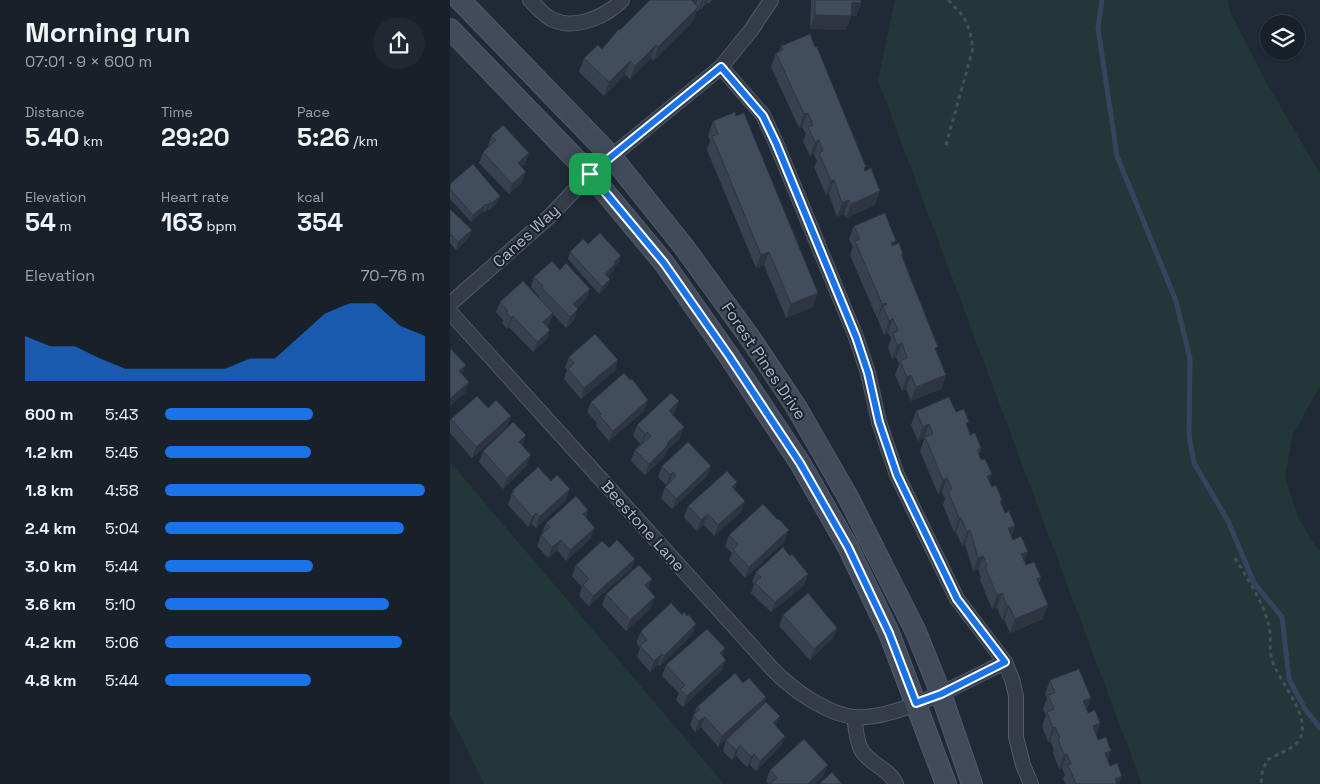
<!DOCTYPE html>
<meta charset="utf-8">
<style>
:root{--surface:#182029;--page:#212831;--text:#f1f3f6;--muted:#9fa3a8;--line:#363e46;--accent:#1a73e8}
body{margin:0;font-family:"Space Grotesk",sans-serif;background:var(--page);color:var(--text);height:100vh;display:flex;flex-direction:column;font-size:19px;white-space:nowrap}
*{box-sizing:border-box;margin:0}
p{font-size:16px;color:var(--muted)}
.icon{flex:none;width:28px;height:28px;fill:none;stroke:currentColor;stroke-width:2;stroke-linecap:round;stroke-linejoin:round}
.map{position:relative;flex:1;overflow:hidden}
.sheet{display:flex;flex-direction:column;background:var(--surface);width:450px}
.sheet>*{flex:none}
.buttons{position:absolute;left:810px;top:15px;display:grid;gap:10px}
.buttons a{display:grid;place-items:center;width:45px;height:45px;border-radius:50%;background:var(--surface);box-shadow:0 1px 4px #0004,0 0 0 1px var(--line);font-size:25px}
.pin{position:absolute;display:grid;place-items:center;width:42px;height:42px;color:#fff;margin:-21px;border-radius:10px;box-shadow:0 2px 8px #0006}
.round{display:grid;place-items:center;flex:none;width:52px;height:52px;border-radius:26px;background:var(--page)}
.head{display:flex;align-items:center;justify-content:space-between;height:85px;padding:0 25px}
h1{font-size:28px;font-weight:700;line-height:38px}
.stats{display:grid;grid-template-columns:repeat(3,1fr);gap:8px;height:85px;padding:5px 25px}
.stats div{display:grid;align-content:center}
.stats b{font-size:25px;font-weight:700}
.stats small{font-size:14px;font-weight:400}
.stats p{font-size:14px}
.chart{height:140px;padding:10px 25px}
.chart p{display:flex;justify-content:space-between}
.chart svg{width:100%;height:90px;margin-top:5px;fill:var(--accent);opacity:.7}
ul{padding:0 25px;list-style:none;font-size:16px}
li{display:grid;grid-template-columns:80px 60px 1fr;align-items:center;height:38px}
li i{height:12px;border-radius:6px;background:var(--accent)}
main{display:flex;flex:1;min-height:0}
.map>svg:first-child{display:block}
.green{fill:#233739}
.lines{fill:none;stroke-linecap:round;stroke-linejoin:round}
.stream{stroke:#34455f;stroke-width:5}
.street-casing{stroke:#515966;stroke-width:16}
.secondary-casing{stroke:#515966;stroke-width:22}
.path{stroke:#405356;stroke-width:3;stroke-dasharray:4 4;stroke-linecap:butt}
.street{stroke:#343c48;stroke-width:14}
.secondary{stroke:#424b5b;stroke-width:20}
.wall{fill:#38414f}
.shaded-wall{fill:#2e3540}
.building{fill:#414c5c;stroke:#2e3540}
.route-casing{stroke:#fff;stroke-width:10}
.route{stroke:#1a73e8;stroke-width:6}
.labels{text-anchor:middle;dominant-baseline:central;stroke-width:4;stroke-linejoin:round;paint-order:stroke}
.street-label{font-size:16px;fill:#aeb6c5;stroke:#19212c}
</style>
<main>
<section class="sheet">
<div class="head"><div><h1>Morning run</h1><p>07:01 · 9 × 600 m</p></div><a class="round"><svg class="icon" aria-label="share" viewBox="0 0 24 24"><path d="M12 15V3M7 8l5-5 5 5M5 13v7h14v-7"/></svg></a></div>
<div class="stats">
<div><p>Distance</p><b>5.40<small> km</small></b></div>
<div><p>Time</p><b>29:20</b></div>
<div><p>Pace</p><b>5:26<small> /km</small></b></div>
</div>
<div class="stats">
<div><p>Elevation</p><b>54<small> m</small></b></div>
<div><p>Heart rate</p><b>163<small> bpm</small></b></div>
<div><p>kcal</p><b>354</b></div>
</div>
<div class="chart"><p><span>Elevation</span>70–76 m</p>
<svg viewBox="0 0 160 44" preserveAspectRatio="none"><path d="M0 44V22L10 27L20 27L30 33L40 38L50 38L60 38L70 38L80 38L90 33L100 33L110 22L120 11L130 6L140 6L150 17L160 22V44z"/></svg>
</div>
<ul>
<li><b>600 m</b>5:43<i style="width:57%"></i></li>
<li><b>1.2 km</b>5:45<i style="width:56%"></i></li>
<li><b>1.8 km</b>4:58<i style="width:100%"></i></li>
<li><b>2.4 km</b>5:04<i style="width:92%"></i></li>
<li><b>3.0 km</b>5:44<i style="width:57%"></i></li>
<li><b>3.6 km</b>5:10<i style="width:86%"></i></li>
<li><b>4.2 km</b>5:06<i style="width:91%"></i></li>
<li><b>4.8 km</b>5:44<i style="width:56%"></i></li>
</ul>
</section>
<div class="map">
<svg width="870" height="784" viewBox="0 0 870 784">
<rect width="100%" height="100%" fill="#202a37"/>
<g class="green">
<polygon points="445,0 778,0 780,12 815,80 870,174 870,386 842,436 835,478 848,517 867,549 870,551 870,784 692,784 428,80"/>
<polygon points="0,462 274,784 34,784 0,714"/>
</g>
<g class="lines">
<polyline class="stream" points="652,0 648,28 667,156 726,301 740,359 739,435 744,463 778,521 804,583 832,617 839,679 855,709 870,728"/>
<defs>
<g id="street">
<path d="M80 0C87 7 94 16 103 20 126 30 157 16 172 0"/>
<polyline points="271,67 313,115 326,143 406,337 418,373 429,422 447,475 507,599 555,662 562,679 566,696 566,737 573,765 581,784"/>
<polyline points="0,304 100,216 140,174 271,67 302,29 321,0"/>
<path d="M0 312 289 632C304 648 318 666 334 680 351 695 381 715 405 717 447 720 516 681 555 662"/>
<path d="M404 717C406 727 406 742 412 751 421 765 440 769 446 784"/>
</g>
<g id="secondary">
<polyline points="10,0 162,157 234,247 303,342 345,405 398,497 466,632 491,694 522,784"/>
<polyline points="0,29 140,174 214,263 279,356 350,463 398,547 439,633 496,784"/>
</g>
</defs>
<use href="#street" class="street-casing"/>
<use href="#secondary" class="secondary-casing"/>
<g class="path">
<polyline points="496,145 523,48 520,32 514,17 498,0"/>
<path d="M785 558C798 580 813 601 819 626 822 638 818 651 823 663 831 683 856 711 852 733 849 748 829 753 817 760L812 773 811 784"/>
</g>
<use href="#street" class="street"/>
<use href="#secondary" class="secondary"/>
</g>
<g class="wall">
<polygon points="200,0 262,0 259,4 257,2 252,9 251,8 248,11 247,10 243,21 203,61 201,58 180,79 175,75 154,96 129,72 134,58 152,49"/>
<polygon points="361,0 411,0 411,3 406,16 401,16 396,30 360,29"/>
<polygon points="331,46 415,171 425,205 396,218 394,214 387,217 379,194 376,195 364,167 367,161 364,154 360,156 353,141 356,134 352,127 349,128 321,67 326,53 329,52"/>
<polygon points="263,121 363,307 336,318 314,265 306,268 257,150 260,141 258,135"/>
<polygon points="41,136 75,164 71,167 72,182 59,194 29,163 33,152 38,147"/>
<polygon points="0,184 50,196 47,203 40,210 38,209 35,212 33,211 21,222 0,199"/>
<polygon points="0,209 22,230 19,237 6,250 0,243"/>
<polygon points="404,226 444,245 453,254 452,256 487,352 496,375 491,389 461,401 456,389 452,391 445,375 449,364 446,357 442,359 438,347 441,339 438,333 434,335 428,320 428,318 427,318 400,255 403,247 399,239"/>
<polygon points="138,244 169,263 165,266 163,272 157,276 160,279 157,286 149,294 118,259 120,252"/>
<polygon points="110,270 140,289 136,299 127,308 124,320 116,328 103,314 99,324 97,326 100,330 96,340 83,352 59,327 57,329 52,323 53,320 46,312 50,302 88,298 89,296 81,287 84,277"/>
<polygon points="119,357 165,370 131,399 114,379 117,370 115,368"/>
<polygon points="198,400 194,411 159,441 146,426 147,423 137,412 141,402"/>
<polygon points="38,408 57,427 22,458 0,433 0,420 1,419"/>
<polygon points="466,411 506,412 517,427 520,435 531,448 529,454 531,460 542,474 539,481 542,487 552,500 551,504 555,513 565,526 561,536 576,565 591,577 589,583 593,619 560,633 554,619 552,620 547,607 542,609 530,580 531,577 528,569 523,571 515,544 512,546 506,532 504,532 493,505 495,499 492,492 488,494 470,451 474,440 474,438 468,441 461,425"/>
<polygon points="225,412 222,415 230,438 217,450 215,456 195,475 181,461 185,450 191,444 183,436 187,425"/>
<polygon points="76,435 72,445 77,465 53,489 29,462 33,451"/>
<polygon points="212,466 257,476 222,509 211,498 215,487 219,483 216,485 208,477"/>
<polygon points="287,482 284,490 291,512 264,536 254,525 247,531 234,517 238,506"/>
<polygon points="63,490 116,500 86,528 82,524 78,527 58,505"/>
<polygon points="138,510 136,517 141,538 116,561 107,550 98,558 87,546 91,535 92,534 92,533 96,523"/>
<polygon points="279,535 335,541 295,578 279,560 282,553 275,546"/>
<polygon points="159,548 185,559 181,569 139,606 129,596 132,587 122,576 126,565"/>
<polygon points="306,572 354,585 321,612 301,593 304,584 302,582"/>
<polygon points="202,579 198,589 201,608 176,631 152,605 156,594"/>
<polygon points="333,615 387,628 383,638 360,660 329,626"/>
<polygon points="191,631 243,634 210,666 208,664 200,672 187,657 190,648 187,644 187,641"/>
<polygon points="275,648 272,655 272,670 233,707 226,700 229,693 212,676 216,665"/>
<polygon points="600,680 636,710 638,713 650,723 646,735 669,784 616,784 613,779 615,775 612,768 609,769 603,753 604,750 600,741 598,742 592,726 596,715 593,709 597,699 595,694"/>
<polygon points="293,683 316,697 314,704 330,716 326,726 335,736 331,746 306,771 300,765 297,767 286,756 282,760 273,751 276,740 284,733 268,747 251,727 245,732 240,725 247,707"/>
<polygon points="320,770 374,775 365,784 319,784 316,781"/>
</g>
<g class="shaded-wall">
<polygon points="242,0 247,0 244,7 237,14"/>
<polygon points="252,0 254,0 251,8 248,11"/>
<polygon points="255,0 257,0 252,9"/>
<polygon points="402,2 411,3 406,16 397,16"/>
<polygon points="248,7 243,21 203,61 208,47"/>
<polygon points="365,15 401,16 396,30 360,29"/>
<polygon points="206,45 201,58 180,79 185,66"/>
<polygon points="180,61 175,75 154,96 159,82"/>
<polygon points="358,113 352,127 349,128 354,114"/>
<polygon points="369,140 364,154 360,156 365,142"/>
<polygon points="79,153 75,164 64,174 68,163"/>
<polygon points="76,172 72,182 59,194 62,184"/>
<polygon points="384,180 379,194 376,195 381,181"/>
<polygon points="430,191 425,205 396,218 401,204"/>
<polygon points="50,196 47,203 40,210 42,203"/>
<polygon points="399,200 394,214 387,217 392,203"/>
<polygon points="41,202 38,209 35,212 37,205"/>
<polygon points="36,204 33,211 21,222 23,215"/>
<polygon points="22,230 19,237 6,250 8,242"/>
<polygon points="446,241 441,255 441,243"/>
<polygon points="319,252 314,265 306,268 311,255"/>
<polygon points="171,256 169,263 165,266 163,272 152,281 155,274 164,262"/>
<polygon points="160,279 157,286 149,294 152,287"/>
<polygon points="140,289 136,299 119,314 123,304"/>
<polygon points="368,293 363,307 336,318 341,304"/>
<polygon points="436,303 434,309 433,306 428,318 427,318 432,304"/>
<polygon points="128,309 124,320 116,328 120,317"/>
<polygon points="103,313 99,324 89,333 93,322"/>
<polygon points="63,316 59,327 57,329 61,318"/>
<polygon points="443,319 438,333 434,335 439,321"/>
<polygon points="100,330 96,340 83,352 87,342"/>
<polygon points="452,343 446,357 442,359 447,345"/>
<polygon points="168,360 165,370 131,399 134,388"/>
<polygon points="16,365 12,376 9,371"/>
<polygon points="461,375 456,389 452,391 457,377"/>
<polygon points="496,375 491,389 461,401 466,387"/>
<polygon points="19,382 15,393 0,406 0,399"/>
<polygon points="198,400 194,411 159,441 163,431"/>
<polygon points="229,401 225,412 215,422 219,411"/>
<polygon points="61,416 57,427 22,458 26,447"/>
<polygon points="479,424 474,438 468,441 473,427"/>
<polygon points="234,427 230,438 217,450 215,456 195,475 199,464 217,443"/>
<polygon points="197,432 193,442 191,444 195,434"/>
<polygon points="76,435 72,446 69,442"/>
<polygon points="81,455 77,465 53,489 57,478"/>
<polygon points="261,466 257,476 222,509 226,499"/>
<polygon points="223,472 219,483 216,485 220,475"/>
<polygon points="542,474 537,488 537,476"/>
<polygon points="497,478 492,492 488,494 493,480"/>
<polygon points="287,482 283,493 282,487"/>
<polygon points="120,489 116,500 86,528 89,517"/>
<polygon points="295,501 291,512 264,536 268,525"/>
<polygon points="138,510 134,520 133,514"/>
<polygon points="86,513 82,524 78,527 82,517"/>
<polygon points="258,514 254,525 247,531 251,520"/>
<polygon points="509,518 511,518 506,532 504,532"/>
<polygon points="565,526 560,539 558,528"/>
<polygon points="145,528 141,538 116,561 120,550"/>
<polygon points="339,530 335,541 295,578 299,567"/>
<polygon points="520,530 515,544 512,546 517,532"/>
<polygon points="111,540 107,550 98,558 102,547"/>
<polygon points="578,552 572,566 571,554"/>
<polygon points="533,556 528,569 523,571 528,558"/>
<polygon points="185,559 181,569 139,606 143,596"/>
<polygon points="358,574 354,585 321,612 325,602"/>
<polygon points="202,579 198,590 195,585"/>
<polygon points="552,593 547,607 542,609 547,595"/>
<polygon points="205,597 201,608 176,631 180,620"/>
<polygon points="598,605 593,619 560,633 565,619"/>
<polygon points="557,606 559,606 554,619 552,620"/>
<polygon points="246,624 243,634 210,666 214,656"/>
<polygon points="387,628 383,638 360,660 364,649"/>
<polygon points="275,648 271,658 270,653"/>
<polygon points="212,654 208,664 200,672 204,661"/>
<polygon points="276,660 272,670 233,707 237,696"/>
<polygon points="316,697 313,708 268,747 272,736"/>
<polygon points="641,698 636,712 633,701"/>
<polygon points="330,716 326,727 323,723"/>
<polygon points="255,717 251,727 245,732 249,721"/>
<polygon points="650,723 645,737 643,726"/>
<polygon points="605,727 600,741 598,742 603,728"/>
<polygon points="335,736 331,746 306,771 310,761"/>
<polygon points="290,745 286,756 282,760 286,750"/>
<polygon points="661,751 656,765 655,753"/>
<polygon points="304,754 300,765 297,767 301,757"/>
<polygon points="617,754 612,768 609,769 614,755"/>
<polygon points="378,765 374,775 365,784 358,784"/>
<polygon points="672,776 669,784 663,784 665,779"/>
</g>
<g class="building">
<polygon points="200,0 242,0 242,1 248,7 208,47 206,45 185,66 180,61 159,82 134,58 148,45 152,49 169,29 170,30"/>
<polygon points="365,0 411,0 411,3 402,2 401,16 365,15"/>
<polygon points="360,34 365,47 367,47 416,167 414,168 415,171 421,168 430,191 401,204 399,200 392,203 384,180 381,181 369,153 373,151 369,140 365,142 358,127 363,125 358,113 354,114 326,53 333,50 331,46"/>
<polygon points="285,112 286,116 294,113 368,293 341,304 319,252 311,255 262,136 268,134 263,121"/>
<polygon points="53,125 79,153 68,163 76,172 62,184 33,152 46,140 41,136"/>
<polygon points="23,164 50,196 42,203 41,202 37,205 36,204 23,215 0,189 0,184"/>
<polygon points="0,209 22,230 8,242 2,235 0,236"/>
<polygon points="435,213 446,241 441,243 442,246 449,243 453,254 451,254 488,347 485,348 496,375 466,387 461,375 457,377 450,361 457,358 452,343 447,345 443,333 448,331 443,319 439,321 433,306 437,304 436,303 432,304 405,241 410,239 404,226"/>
<polygon points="150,233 171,256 164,262 165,264 155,274 160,279 152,287 120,252 133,239 138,244"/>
<polygon points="102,261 110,270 116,263 140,289 123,304 128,309 120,317 92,288 93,286 84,277"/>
<polygon points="73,281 103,313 93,322 100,330 87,342 63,316 61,318 56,312 58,311 50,302"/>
<polygon points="145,334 168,360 134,388 118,369 124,363 119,357"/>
<polygon points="1,349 16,365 9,371 19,382 0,399 0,351"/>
<polygon points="174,373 180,380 182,379 198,400 163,431 149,415 151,414 141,402"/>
<polygon points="221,393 229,401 219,411 234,427 217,443 218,445 199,464 185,450 201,436 197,432 195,434 187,425"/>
<polygon points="27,396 38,408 46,400 61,416 26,447 1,419"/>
<polygon points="499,397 506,412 514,409 519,422 516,423 520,435 525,433 531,448 527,450 531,460 535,459 542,474 537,476 542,487 546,485 552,500 550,501 555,513 559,511 565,526 558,528 563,540 571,536 578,552 571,554 576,565 584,562 591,577 587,579 598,605 565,619 559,606 557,606 552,593 547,595 535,567 537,566 533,556 528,558 520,530 517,532 511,518 509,518 498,491 502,489 497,478 493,480 475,437 483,434 479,424 473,427 466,411"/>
<polygon points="63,422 76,435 69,442 81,455 57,478 33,451"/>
<polygon points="238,442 261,466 226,499 215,487 226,476 223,472 220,475 212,466"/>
<polygon points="88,467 101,481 107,475 120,489 89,517 86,513 82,517 62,494 64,492 63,490"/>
<polygon points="277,471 287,482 282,487 295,501 268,525 258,514 251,520 238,506"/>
<polygon points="126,496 138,510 133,514 145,528 120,550 111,540 102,547 91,535 100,527 96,523"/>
<polygon points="313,504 328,520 329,519 339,530 299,567 283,550 288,545 279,535"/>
<polygon points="167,540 185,559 143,596 133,585 139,579 126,565 152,541 159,548"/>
<polygon points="333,547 340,556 342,554 358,574 325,602 305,583 311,577 306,572"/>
<polygon points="189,565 202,579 195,585 205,597 180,620 156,594"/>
<polygon points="358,593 387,628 364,649 333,615"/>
<polygon points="221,603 232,615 234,612 237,616 239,615 246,624 214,656 212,654 204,661 190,646 197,640 191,633 192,632 191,631"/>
<polygon points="257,629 275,648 270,653 276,660 237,696 230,690 235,685 216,665"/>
<polygon points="629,669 641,698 633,701 638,713 645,710 650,723 643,726 648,740 656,737 661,751 655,753 660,766 667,763 672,776 665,779 667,784 626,784 618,765 621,764 617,754 614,755 608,739 610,738 605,727 603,728 597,712 604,709 598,695 605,693 600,680"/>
<polygon points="285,673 293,683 299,678 316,697 272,736 255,717 249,721 243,715 250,709 247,707"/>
<polygon points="316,702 330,716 323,723 335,736 310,761 304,754 301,757 290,745 286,750 276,740"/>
<polygon points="354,739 378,765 358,784 320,784 327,778 320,770"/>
<polygon points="382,772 392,784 369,784"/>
</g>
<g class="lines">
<defs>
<polygon id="route" points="271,67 313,116 326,143 406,337 418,373 429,422 447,475 507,599 555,662 491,694 466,703 439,633 398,547 350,463 279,356 214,263 140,174"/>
</defs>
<use href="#route" class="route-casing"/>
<use href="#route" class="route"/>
</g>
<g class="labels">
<g class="street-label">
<text transform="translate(76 236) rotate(-43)">Canes Way</text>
<text transform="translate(314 361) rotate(56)">Forest Pines Drive</text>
<text transform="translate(193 526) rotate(48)">Beestone Lane</text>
</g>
</g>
</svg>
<div class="buttons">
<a><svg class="icon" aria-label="layers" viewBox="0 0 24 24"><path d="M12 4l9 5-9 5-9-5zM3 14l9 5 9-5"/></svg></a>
</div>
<div class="pin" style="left:140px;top:174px;background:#1e9e55"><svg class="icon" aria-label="arrive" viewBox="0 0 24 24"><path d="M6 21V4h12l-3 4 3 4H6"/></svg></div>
</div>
</main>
